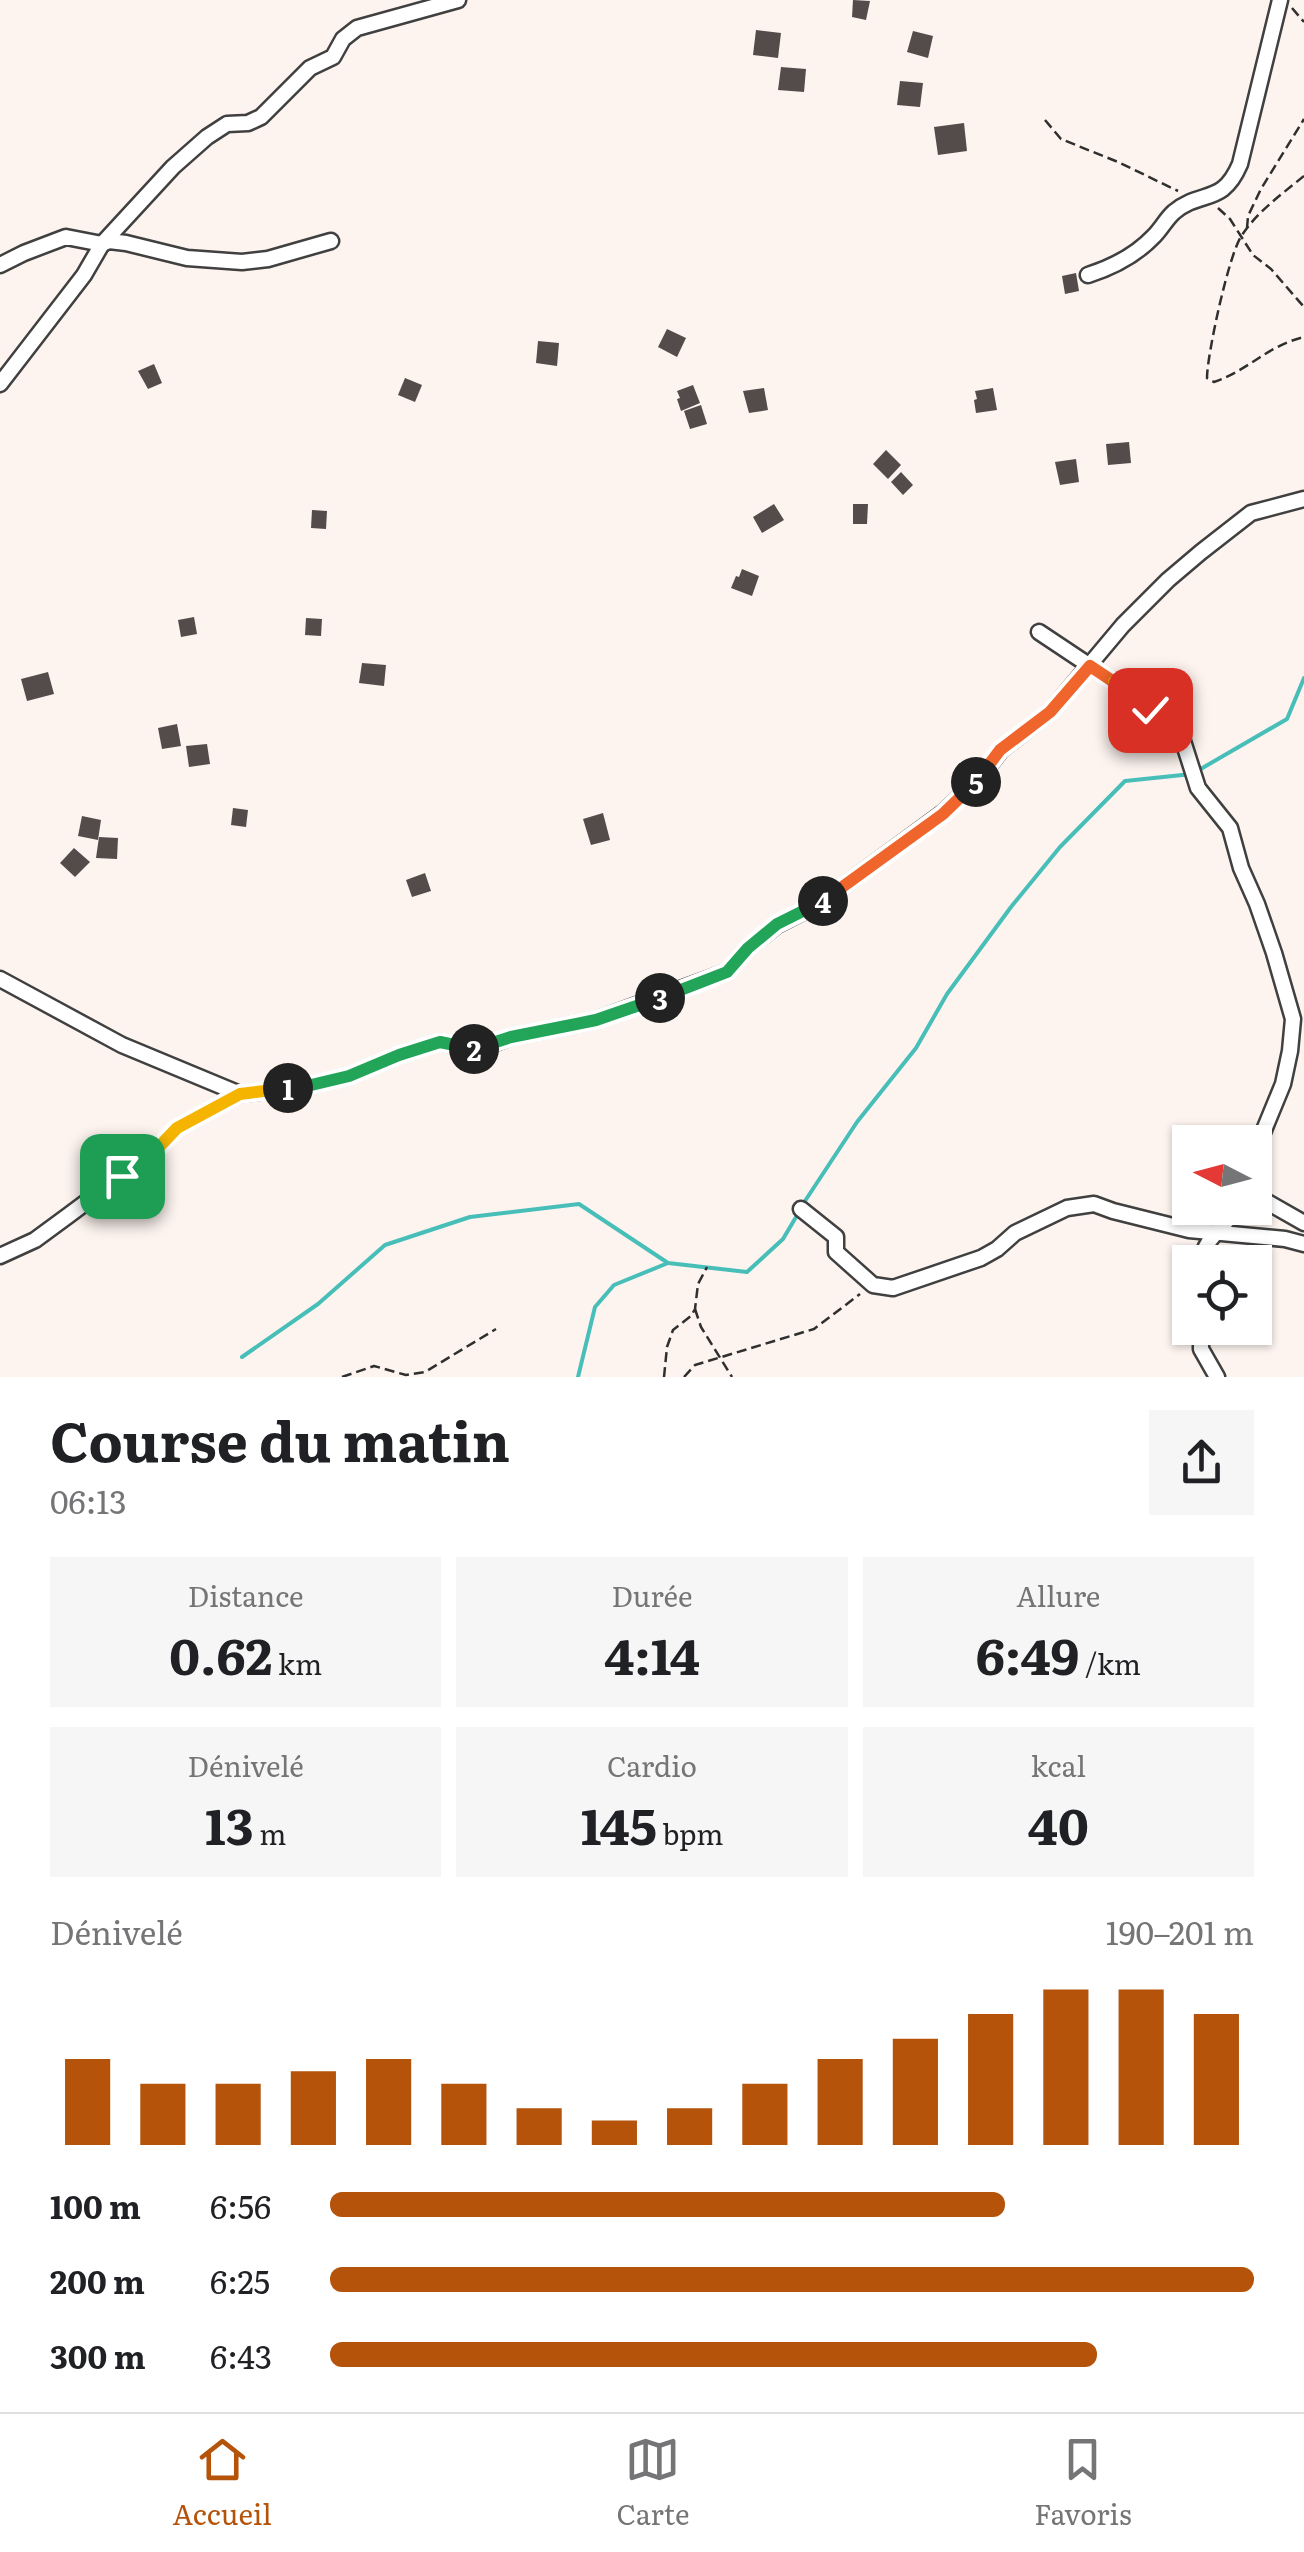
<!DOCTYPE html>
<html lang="fr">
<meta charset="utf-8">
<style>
:root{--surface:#fff;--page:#f6f6f6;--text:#202124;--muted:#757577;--line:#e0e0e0;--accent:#b45309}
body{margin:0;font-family:Literata,serif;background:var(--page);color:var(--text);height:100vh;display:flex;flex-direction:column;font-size:38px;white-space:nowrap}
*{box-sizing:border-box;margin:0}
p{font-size:32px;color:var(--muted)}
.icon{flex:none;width:55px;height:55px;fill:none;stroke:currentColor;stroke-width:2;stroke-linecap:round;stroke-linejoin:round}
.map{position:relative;height:1377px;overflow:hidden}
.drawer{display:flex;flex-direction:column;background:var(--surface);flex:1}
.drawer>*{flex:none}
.needle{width:65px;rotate:276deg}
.fabs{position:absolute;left:1172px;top:1125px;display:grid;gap:20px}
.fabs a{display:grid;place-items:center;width:100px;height:100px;border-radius:0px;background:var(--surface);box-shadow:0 2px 8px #0004;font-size:50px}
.pin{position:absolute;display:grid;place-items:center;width:85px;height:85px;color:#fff;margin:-42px;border-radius:20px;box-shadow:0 5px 15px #0006}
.km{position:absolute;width:50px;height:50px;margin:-25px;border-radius:50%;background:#222;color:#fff;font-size:28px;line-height:50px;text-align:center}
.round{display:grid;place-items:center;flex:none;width:105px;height:105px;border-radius:0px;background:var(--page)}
.headline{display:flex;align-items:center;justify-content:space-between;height:170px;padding:0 50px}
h1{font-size:55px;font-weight:700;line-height:75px}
.stats{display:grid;grid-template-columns:repeat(3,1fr);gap:15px;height:170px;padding:10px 50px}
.stats div{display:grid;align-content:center;border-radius:0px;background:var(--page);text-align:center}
.stats b{font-size:50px;font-weight:700}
.stats small{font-size:28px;font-weight:400}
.stats p{font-size:28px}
.chart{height:280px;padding:20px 50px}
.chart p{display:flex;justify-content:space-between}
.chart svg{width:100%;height:180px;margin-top:10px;stroke:var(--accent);stroke-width:6}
ul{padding:0 50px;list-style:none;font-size:32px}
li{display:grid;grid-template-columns:160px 120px 1fr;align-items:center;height:75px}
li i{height:25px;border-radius:12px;background:var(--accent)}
.tabs{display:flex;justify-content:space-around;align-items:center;height:140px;border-top:2px solid var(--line);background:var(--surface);font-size:28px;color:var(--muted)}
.tabs a{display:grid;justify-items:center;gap:5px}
.tabs .current{color:var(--accent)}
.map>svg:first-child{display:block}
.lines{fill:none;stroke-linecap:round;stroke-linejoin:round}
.stream{stroke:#48beb9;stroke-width:4}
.building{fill:#544b4b}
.minor-casing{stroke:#404040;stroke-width:19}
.path{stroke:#2f2f2f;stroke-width:2.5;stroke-dasharray:10 5;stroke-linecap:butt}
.minor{stroke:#fff;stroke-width:14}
.split-1-casing{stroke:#fff;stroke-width:20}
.split-2-casing{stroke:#fff;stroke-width:20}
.split-3-casing{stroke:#fff;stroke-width:20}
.split-4-casing{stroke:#fff;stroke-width:20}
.split-5-casing{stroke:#fff;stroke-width:20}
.split-6-casing{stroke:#fff;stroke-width:20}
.split-7-casing{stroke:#fff;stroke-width:20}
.split-1{stroke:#f5b400;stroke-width:12}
.split-2{stroke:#22a559;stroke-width:12}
.split-3{stroke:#22a559;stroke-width:12}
.split-4{stroke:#22a559;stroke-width:12}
.split-5{stroke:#f0652b;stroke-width:12}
.split-6{stroke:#f0652b;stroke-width:12}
.split-7{stroke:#f5b400;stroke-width:12}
</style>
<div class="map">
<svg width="1304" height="1377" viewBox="0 0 1304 1377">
<rect width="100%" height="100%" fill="#fdf4ef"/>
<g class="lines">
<g class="stream">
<polyline points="803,1204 857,1122 916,1048 947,994 1011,907 1060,847 1125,781 1192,774 1287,719 1304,678"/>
<polyline points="242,1357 318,1304 385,1245 470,1217 579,1204 668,1263 747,1272 783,1239 799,1212"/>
<polyline points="578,1377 595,1307 614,1285 668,1263"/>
</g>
</g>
<g class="building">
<polygon points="853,0 870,1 866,20 852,17"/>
<polygon points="756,30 781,33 778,58 753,55"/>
<polygon points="913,31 933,36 928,58 907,52"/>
<polygon points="781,67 806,69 804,92 778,90"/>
<polygon points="900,81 923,83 920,107 897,105"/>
<polygon points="964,123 967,151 938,155 934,127"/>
<polygon points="1076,273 1079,291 1065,294 1062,276"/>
<polygon points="667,329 686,338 677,357 658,347"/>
<polygon points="538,341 559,343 557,366 536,363"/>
<polygon points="154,364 162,383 148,389 138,371"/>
<polygon points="405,378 422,385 415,402 398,395"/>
<polygon points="693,385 700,403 681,411 677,399 680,398 677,391"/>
<polygon points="764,388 768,410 749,413 743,391"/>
<polygon points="993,388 997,410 976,413 974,400 977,399 975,391"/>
<polygon points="701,405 707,424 690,429 684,411"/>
<polygon points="1129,442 1131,463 1108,465 1106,444"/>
<polygon points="886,450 901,465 888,479 873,464"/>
<polygon points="1076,459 1079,482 1060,485 1055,462"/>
<polygon points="901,472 913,485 903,495 891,482"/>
<polygon points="774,504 784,520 762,533 753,517"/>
<polygon points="853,504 868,504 867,524 853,524"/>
<polygon points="312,510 327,511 326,529 311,528"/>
<polygon points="742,569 759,576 752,596 731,588 736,576 739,577"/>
<polygon points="194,617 197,634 181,637 178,620"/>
<polygon points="306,618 322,619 321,636 305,635"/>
<polygon points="362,663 386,665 384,686 359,683"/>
<polygon points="48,672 54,694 27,701 21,679"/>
<polygon points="177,724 181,746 162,749 158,728"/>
<polygon points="207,744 210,764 189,767 186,746"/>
<polygon points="233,808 248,810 246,827 231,825"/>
<polygon points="603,813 610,840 591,845 583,819"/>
<polygon points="82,816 101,820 98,840 78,836"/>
<polygon points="99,837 118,838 117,859 96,858"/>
<polygon points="74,848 90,862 75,877 60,863"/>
<polygon points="425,873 431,891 412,897 406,880"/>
</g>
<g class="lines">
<defs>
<g id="minor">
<polyline points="0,265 24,253 66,237 102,244 109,241 126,243 187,258 242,262 268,259 331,241"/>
<path d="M1088 275C1113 267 1136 255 1154 236 1162 228 1166 219 1174 212 1202 189 1222 206 1240 164L1280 0"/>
<polyline points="0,384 84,275 102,244 173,167 207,137 227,124 248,123 261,117 310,68 333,57 343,39 357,28 458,0"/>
<polyline points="1039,632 1117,684 1182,738 1198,788 1230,828 1241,868 1257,904 1274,953 1293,1019 1290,1051 1283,1084 1255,1152"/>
<polyline points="0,979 122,1045 240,1094"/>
<polyline points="1255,1195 1304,1223"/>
<polyline points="801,1209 836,1237 836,1252 873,1285 893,1288 981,1258 997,1249 1015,1233 1067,1208 1094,1204 1113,1211 1189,1230 1285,1239 1304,1244"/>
<polyline points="0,1256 35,1240 69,1215 156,1150 177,1128 240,1094 307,1086 349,1076 399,1055 440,1042 476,1050 511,1037 596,1020 727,972 748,948 777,925 822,902 943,813 978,780 1001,750 1050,712 1123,625 1168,580 1201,552 1251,513 1304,499"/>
<path d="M1201 1262C1205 1237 1223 1229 1237 1208"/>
<polyline points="1201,1328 1201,1349 1217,1377"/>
</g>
</defs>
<use href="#minor" class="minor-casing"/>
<g class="path">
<polyline points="1292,8 1304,22"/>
<polyline points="1045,120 1061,139 1118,162 1178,191"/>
<path d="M1304 176C1283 193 1257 212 1242 235 1229 253 1207 355 1207 378L1214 382C1249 370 1267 346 1304 337"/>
<polyline points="1218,208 1230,219 1253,255 1271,269 1304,307"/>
<polyline points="1247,228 1248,216 1261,189 1304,119"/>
<polyline points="695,1309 701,1327 732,1377"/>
<polyline points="342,1377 374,1366 406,1375 425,1372 496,1329"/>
<polyline points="664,1377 667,1347 673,1330 691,1316 695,1309 698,1284 707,1267"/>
<polyline points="684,1377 695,1365 814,1329 860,1294"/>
</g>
<use href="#minor" class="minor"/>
</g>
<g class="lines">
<defs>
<polyline id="split-1" points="122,1176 156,1150 177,1128 240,1094 288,1088"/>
<polyline id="split-2" points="288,1088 307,1086 349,1076 399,1055 440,1042 474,1049"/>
<polyline id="split-3" points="474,1049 511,1037 596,1020 660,998"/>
<polyline id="split-4" points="660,998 727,972 748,948 777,924 823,901"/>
<polyline id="split-5" points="823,901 943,814 976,782"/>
<polyline id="split-6" points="976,782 1000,750 1050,712 1090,666 1114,682"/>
<polyline id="split-7" points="1114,682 1150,710"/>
</defs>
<use href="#split-1" class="split-1-casing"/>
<use href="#split-2" class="split-2-casing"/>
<use href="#split-3" class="split-3-casing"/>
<use href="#split-4" class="split-4-casing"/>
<use href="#split-5" class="split-5-casing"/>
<use href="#split-6" class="split-6-casing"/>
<use href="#split-7" class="split-7-casing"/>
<use href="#split-1" class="split-1"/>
<use href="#split-2" class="split-2"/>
<use href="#split-3" class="split-3"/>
<use href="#split-4" class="split-4"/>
<use href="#split-5" class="split-5"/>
<use href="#split-6" class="split-6"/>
<use href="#split-7" class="split-7"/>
</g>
</svg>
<div class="fabs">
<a><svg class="needle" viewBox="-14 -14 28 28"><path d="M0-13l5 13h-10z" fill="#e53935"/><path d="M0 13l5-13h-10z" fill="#757577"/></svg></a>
<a><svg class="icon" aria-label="locate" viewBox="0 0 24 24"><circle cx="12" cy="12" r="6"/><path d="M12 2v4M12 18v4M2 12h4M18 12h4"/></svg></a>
</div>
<div class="pin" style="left:122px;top:1176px;background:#1e9e55"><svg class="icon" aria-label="arrive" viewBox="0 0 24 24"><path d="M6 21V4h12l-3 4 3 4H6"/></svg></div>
<div class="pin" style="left:1150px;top:710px;background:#d93025"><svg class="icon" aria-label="check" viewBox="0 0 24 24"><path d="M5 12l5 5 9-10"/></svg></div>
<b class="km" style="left:288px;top:1088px">1</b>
<b class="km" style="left:474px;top:1049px">2</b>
<b class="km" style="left:660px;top:998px">3</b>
<b class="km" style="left:823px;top:901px">4</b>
<b class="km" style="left:976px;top:782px">5</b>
</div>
<section class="drawer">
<div class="headline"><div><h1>Course du matin</h1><p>06:13</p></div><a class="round"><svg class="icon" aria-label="share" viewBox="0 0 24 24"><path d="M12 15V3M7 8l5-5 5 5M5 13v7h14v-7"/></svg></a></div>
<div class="stats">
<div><p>Distance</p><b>0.62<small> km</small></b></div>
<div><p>Durée</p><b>4:14</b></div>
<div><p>Allure</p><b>6:49<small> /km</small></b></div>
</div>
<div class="stats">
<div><p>Dénivelé</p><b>13<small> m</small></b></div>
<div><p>Cardio</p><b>145<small> bpm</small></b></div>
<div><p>kcal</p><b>40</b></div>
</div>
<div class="chart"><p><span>Dénivelé</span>190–201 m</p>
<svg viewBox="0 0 160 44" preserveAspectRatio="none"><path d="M5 44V23M15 44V29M25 44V29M35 44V26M45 44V23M55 44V29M65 44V35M75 44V38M85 44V35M95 44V29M105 44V23M115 44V18M125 44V12M135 44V6M145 44V6M155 44V12"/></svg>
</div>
<ul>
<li><b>100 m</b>6:56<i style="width:73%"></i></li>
<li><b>200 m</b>6:25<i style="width:100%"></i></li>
<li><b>300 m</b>6:43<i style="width:83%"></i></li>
</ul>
</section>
<nav class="tabs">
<a class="current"><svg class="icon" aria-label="home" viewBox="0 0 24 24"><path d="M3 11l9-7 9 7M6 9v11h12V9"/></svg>Accueil</a>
<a><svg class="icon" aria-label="map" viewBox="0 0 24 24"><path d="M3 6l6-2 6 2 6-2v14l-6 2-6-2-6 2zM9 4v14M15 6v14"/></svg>Carte</a>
<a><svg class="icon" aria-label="saved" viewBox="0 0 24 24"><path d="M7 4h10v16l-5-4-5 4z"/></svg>Favoris</a>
</nav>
